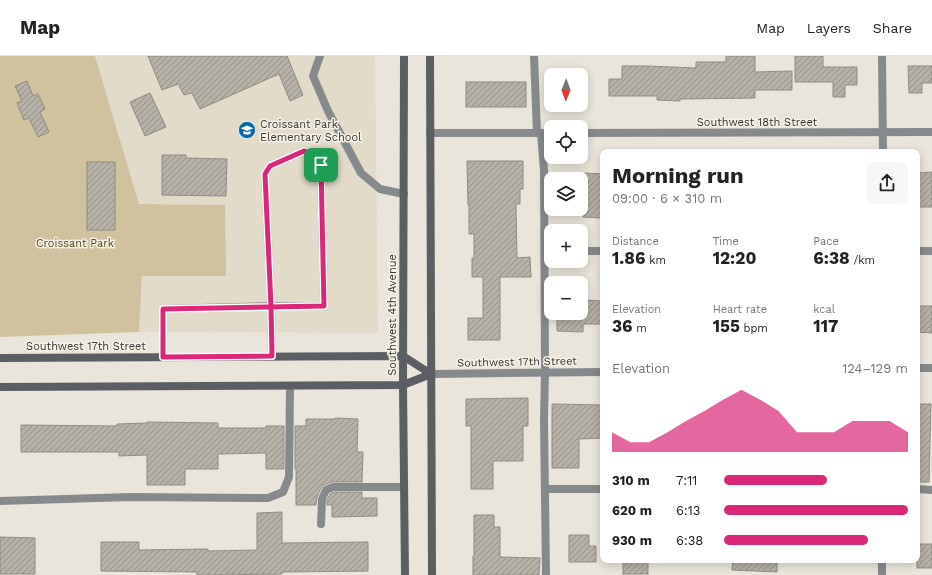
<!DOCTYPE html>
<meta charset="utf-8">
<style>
:root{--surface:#fff;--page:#f6f6f6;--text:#222;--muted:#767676;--line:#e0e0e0;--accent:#db2777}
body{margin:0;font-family:"Work Sans",sans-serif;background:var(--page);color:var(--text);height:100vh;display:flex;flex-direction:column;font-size:15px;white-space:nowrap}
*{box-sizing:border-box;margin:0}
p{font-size:13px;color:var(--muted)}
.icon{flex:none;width:22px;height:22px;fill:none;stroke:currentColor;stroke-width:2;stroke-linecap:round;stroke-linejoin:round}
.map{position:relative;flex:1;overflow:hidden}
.side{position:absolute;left:600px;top:93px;width:320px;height:414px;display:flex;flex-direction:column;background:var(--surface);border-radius:8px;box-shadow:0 2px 10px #0003}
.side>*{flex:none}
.needle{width:26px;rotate:181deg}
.tools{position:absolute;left:544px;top:12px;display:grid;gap:8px}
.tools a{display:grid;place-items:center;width:44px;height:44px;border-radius:8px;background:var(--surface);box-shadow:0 2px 10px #0003;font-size:20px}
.pin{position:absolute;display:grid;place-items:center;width:34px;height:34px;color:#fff;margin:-17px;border-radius:8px;box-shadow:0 2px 6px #0006}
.round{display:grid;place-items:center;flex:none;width:42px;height:42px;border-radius:8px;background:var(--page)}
.headline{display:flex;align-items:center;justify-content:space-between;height:68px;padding:0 12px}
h1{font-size:22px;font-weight:700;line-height:30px}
.stats{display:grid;grid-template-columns:repeat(3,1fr);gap:6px;height:68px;padding:4px 12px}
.stats div{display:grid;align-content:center}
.stats b{font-size:17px;font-weight:700}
.stats small{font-size:11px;font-weight:400}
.stats p{font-size:11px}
.chart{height:112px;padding:8px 12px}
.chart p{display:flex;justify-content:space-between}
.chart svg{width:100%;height:72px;margin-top:4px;fill:var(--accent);opacity:.7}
ul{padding:0 12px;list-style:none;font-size:13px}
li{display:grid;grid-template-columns:64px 48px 1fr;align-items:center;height:30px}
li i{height:10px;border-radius:5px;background:var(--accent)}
header{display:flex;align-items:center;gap:24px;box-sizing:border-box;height:56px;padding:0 20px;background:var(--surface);border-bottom:1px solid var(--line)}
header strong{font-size:19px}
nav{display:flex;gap:22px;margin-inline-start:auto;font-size:14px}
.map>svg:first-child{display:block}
.built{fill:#e2dbca}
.green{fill:#d0c29e}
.building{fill:url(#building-hatch);stroke:#908c83}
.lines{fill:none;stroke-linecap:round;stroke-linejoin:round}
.service{stroke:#878a8d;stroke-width:8}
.minor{stroke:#878a8d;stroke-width:8}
.secondary{stroke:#5b5f64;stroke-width:8}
.route-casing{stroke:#fff;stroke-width:8}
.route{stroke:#db2777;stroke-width:5}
.labels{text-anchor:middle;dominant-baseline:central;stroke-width:3;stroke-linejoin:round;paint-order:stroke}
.street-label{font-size:11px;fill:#363531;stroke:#f6f2e8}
.poi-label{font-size:11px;fill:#363531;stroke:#f6f2e8;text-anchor:start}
.park-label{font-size:11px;fill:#574617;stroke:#f6f2e8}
</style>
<header>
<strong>Map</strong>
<nav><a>Map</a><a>Layers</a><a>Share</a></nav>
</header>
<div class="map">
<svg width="932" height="519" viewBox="0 0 932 519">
<defs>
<pattern id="building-hatch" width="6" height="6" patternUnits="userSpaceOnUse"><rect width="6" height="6" fill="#b5b1a7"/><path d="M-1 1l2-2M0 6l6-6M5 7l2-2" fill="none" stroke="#949189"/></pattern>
</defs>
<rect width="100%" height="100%" fill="#e9e5db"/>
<polygon class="built" points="95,0 375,0 378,277 139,276 142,220 225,149 139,148"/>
<polygon class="green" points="0,0 95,0 139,148 225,149 226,220 142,220 139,276 0,281"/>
<g class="building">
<polygon points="148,0 287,0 303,39 290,45 279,18 200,53 192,37 184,39 178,28 162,34"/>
<polygon points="726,0 755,0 755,16 792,15 792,34 755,34 755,42 680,43 680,45 657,44 657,40 609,40 609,23 622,23 622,10 647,10 696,12 696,6 726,6"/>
<polygon points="795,0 823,0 823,11 857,11 857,29 845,29 845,41 833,41 833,26 795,26"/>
<polygon points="908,10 932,10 932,27 922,27 922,37 909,37"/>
<polygon points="27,25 33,40 38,38 45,53 40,56 49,76 38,81 29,62 24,64 17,47 22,45 15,30"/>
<rect x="466" y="26" width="60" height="25"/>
<polygon points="150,37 166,71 145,80 130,46"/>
<polygon points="162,99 186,99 186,102 227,103 226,140 162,139"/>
<polygon points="467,105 523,105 523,133 520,133 520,148 516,148 517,202 530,201 531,221 500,221 500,284 468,284 468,262 483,262 483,221 472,221 472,202 474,202 474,178 469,178 469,149 468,149"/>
<rect x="87" y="106" width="28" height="68"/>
<polygon points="932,116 932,151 917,151 917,117"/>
<polygon points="585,117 603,118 603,162 583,161"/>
<polygon points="581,244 603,245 603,268 583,268 583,276 557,275 557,257 581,257"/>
<polygon points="917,250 932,250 932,277 917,276"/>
<polygon points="528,342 528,370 523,370 523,405 493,405 493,433 471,433 471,370 466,370 466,343"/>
<polygon points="552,348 603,349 603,382 579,383 579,412 552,412"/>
<polygon points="917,348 931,348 929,426 917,426"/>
<polygon points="335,362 358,363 357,396 363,396 362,426 331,426 324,429 321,432 317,441 316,449 296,449 296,413 295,413 295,370 306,370 306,363 335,363"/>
<polygon points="147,366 218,367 218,372 266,372 266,370 284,370 284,413 266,413 266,397 218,398 218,413 185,413 185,429 147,429 147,399 119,400 119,396 21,396 21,369 117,370 117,368 147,367"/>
<polygon points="334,436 362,436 362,442 377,442 377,460 332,461 332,449 327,449 327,444 330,438"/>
<polygon points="282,456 282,487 368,486 368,515 282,516 282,518 213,519 197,519 197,516 101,515 101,486 139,486 139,494 208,493 208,495 257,494 257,457"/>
<polygon points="474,459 494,459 494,471 500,471 500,501 540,502 539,519 473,519 473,500 474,500"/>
<polygon points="569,479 589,479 589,490 596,490 596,506 569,506"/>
<polygon points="0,481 35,482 35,518 0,518"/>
<rect x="917" y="488" width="15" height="24"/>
<rect x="623" y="504" width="25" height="14"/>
<polygon points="733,504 777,504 777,516 732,514"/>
</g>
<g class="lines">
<g class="service">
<polyline points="320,0 313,20 328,55 361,117 380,133 404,138"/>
<polyline points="534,0 537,77"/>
<polyline points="541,77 544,114 545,316 544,363 546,519"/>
<polyline points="581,195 603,195"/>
<polyline points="917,195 932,195"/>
<polyline points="163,301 163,253 271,250 265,118 270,110 304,95 314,98 321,109 324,250 271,250 272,300"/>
<polyline points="545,433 603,433"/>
<polyline points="917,433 932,434"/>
<polyline points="0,445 130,441 268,442 283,436 289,421 290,330"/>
<polyline points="321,468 322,443 326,434 333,431 404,431"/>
</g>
<g class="minor">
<polyline points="882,0 883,96"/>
<polyline points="430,77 551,77"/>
<polyline points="581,77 932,76"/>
<polyline points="917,312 932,312"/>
<polyline points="431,318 603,316"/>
<polyline points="882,519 882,504"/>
</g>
<g class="secondary">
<polyline points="404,0 403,329 405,519"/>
<polyline points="430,0 432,519"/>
<polyline points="0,302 403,300 431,318"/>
<polyline points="0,331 403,329 431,318"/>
</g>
</g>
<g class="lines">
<defs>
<polyline id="route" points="321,109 324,250 163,253 163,301 272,300 271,250 265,118 270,110 304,95 314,98 321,109"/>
</defs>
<use href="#route" class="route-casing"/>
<use href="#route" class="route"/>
</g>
<defs>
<symbol id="school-disc" viewBox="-11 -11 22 22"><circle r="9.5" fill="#0167b3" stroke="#f6f2e8"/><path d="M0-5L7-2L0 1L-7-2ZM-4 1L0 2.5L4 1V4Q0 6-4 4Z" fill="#fff"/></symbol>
</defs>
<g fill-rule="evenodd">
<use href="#school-disc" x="237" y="64" width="20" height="20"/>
</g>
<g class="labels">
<g class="street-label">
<text x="757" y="66">Southwest 18th Street</text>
<text transform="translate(392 259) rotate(-90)">Southwest 4th Avenue</text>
<text x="86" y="290">Southwest 17th Street</text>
<text transform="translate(517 306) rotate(-1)">Southwest 17th Street</text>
</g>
<g class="poi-label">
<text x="260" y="68">Croissant Park<tspan x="260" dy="13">Elementary School</tspan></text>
</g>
<g class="park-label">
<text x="75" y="187">Croissant Park</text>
</g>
</g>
</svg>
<div class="tools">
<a><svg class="needle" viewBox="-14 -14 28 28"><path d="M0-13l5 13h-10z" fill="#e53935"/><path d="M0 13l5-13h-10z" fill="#767676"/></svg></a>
<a><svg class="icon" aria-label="locate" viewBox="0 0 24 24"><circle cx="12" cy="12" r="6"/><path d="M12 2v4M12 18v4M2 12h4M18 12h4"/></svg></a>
<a><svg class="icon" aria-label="layers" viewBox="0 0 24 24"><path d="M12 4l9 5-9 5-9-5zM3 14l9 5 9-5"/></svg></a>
<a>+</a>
<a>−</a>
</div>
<div class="pin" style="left:321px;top:109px;background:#1e9e55"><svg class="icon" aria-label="arrive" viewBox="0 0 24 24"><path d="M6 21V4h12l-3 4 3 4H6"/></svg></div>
<section class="side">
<div class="headline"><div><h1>Morning run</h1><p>09:00 · 6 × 310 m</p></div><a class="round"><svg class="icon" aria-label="share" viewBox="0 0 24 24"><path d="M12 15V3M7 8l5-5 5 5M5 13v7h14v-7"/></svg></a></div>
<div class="stats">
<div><p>Distance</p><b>1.86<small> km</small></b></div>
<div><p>Time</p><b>12:20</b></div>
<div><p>Pace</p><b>6:38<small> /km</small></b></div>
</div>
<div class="stats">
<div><p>Elevation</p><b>36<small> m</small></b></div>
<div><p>Heart rate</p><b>155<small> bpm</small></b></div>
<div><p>kcal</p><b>117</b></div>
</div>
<div class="chart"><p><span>Elevation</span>124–129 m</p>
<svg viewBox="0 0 160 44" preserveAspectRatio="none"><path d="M0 44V32L10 38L20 38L30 32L40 25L50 19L60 12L70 6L80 12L90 19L100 32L110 32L120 32L130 25L140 25L150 25L160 32V44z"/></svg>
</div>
<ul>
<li><b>310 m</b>7:11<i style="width:56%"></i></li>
<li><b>620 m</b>6:13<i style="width:100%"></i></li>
<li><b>930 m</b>6:38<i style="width:78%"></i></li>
</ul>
</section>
</div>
